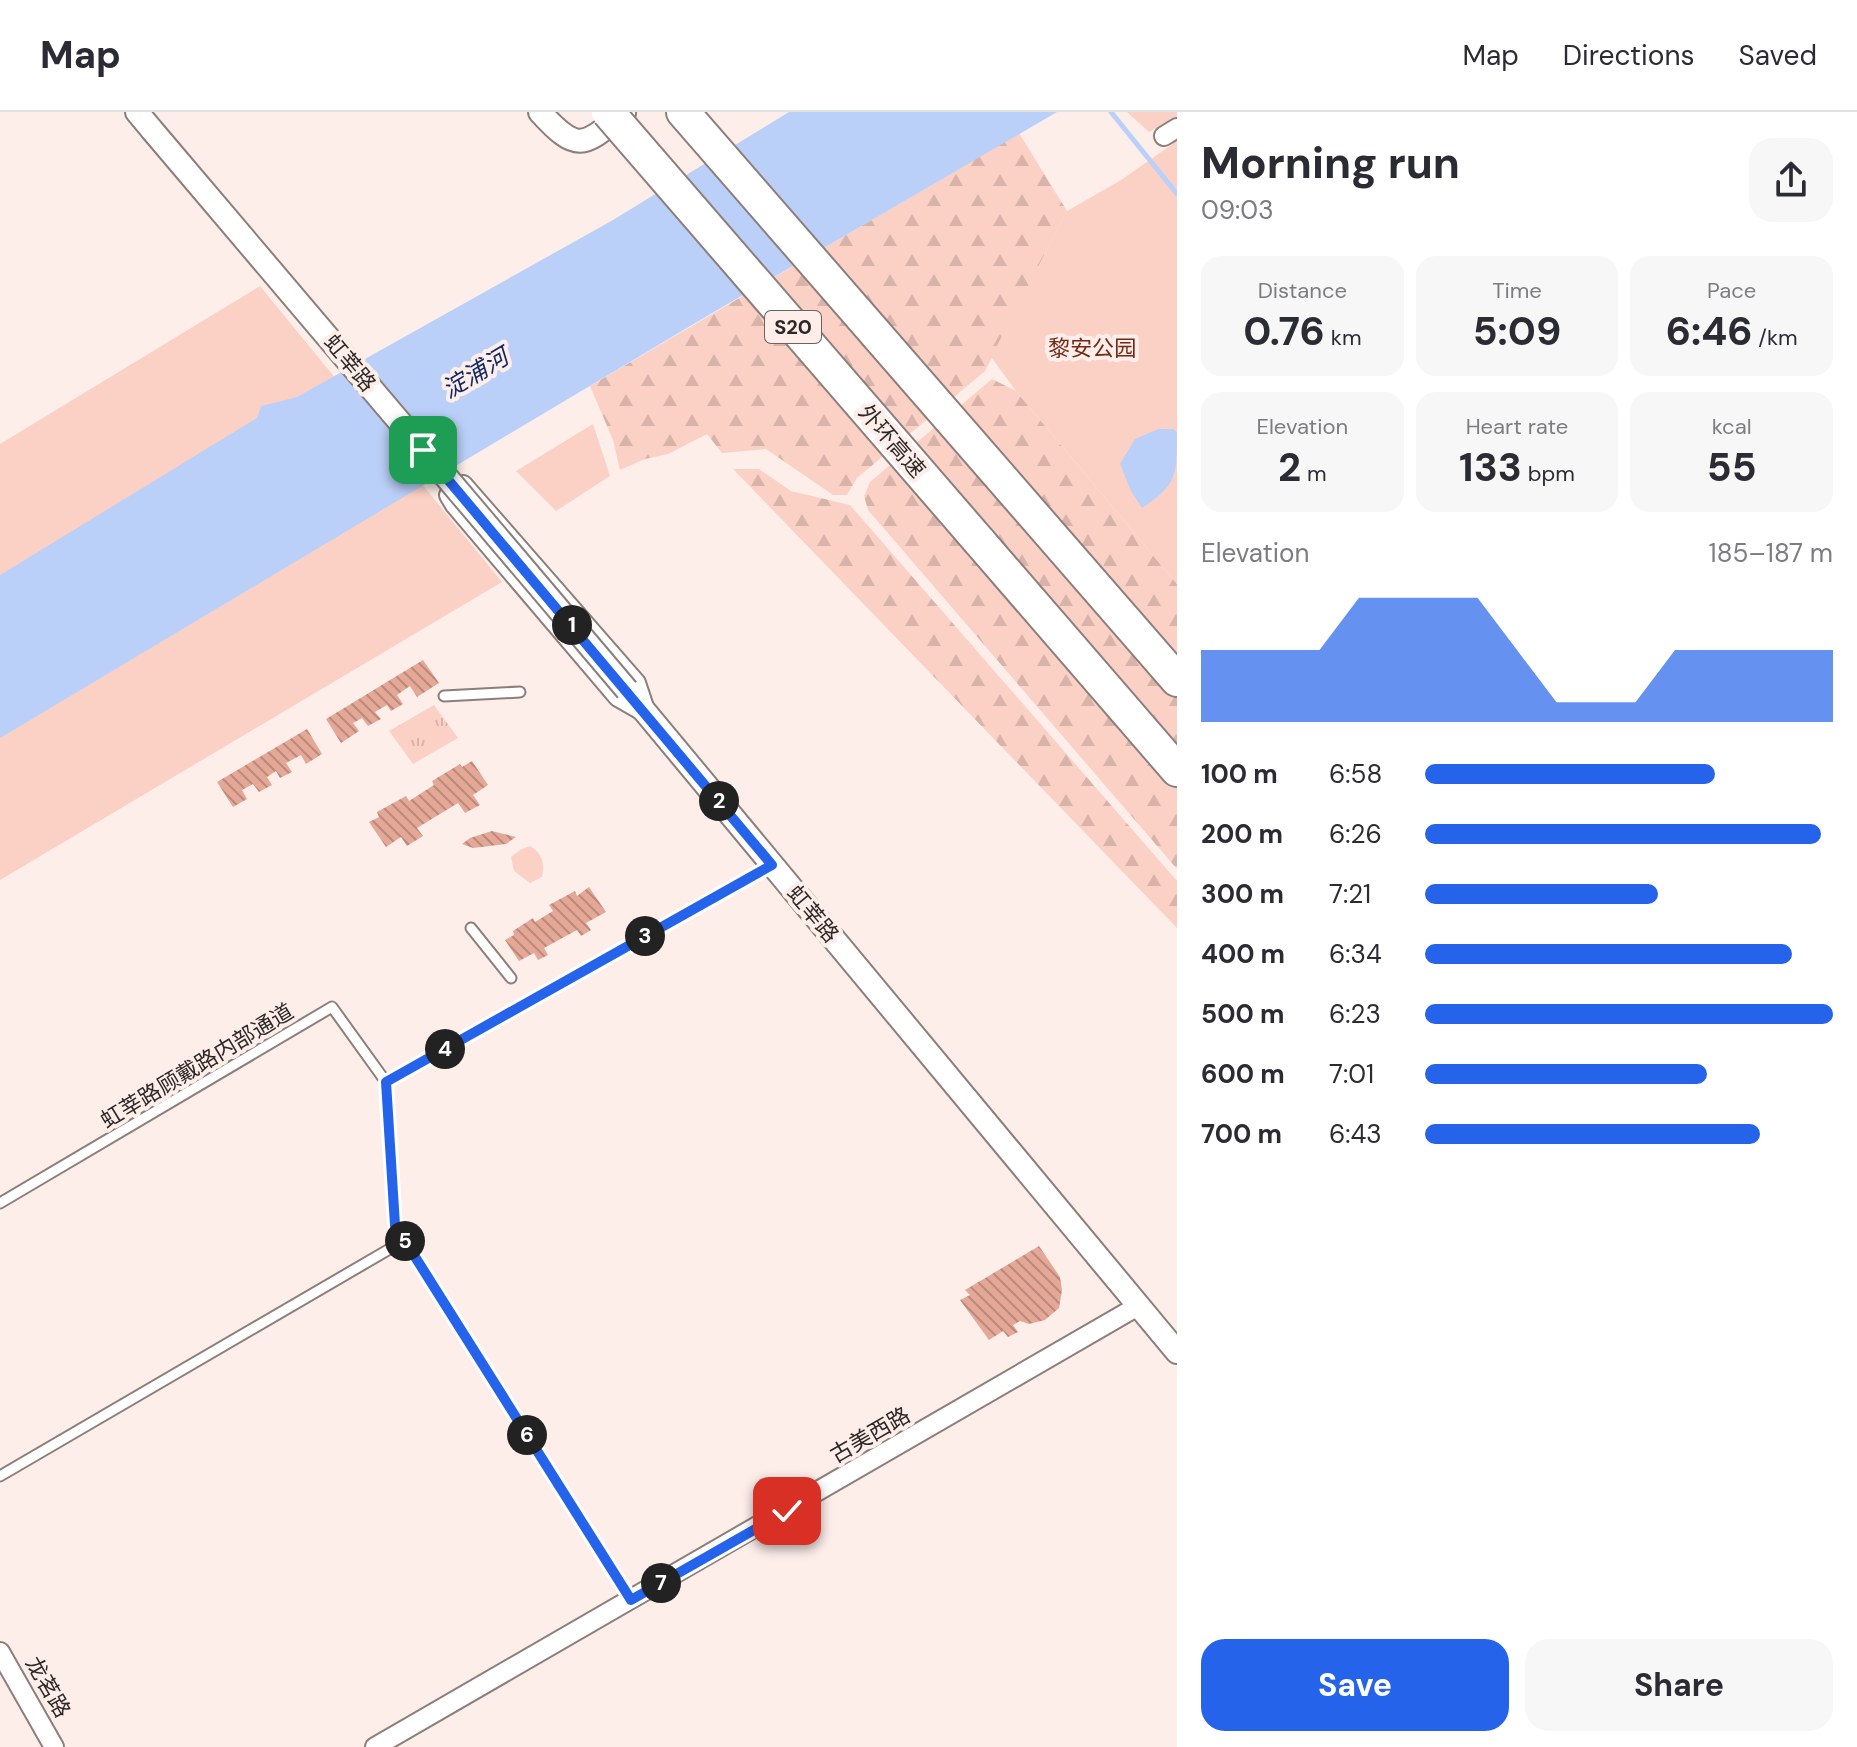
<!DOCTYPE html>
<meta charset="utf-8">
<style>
:root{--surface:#fff;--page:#f7f7f7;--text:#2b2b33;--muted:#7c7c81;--line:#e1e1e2;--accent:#2563eb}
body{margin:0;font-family:"DM Sans","Noto Sans SC",sans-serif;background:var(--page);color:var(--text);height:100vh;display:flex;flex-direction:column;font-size:30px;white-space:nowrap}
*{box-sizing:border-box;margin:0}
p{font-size:26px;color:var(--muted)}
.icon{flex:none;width:44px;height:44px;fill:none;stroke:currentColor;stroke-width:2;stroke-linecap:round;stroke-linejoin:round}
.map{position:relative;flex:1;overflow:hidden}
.details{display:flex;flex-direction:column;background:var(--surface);width:680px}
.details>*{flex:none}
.pin{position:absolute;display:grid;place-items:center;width:68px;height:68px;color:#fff;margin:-34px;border-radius:16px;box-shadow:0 4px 12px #0006}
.km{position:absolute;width:40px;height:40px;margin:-20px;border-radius:50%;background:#222;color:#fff;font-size:22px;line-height:40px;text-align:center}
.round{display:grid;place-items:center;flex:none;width:84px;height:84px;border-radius:24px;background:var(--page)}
.overview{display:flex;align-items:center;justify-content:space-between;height:136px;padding:0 24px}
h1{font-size:44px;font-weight:700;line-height:60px}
.metrics{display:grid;grid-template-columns:repeat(3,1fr);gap:12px;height:136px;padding:8px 24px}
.metrics div{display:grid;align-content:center;border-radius:20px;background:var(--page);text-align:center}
.metrics b{font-size:40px;font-weight:700}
.metrics small{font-size:22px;font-weight:400}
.metrics p{font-size:22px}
.chart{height:224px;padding:16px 24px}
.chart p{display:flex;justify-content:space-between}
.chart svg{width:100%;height:144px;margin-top:8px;fill:var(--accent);opacity:.7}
.cta{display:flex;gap:16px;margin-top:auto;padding:16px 24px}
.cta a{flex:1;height:92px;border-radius:24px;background:var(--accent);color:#fff;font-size:32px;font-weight:700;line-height:92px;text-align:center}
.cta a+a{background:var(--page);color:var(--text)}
ul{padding:0 24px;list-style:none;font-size:26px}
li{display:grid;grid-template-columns:128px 96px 1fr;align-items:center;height:60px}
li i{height:20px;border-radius:10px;background:var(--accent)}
header{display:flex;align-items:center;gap:48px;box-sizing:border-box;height:112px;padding:0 40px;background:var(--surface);border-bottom:2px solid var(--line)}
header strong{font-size:38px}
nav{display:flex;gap:44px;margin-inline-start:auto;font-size:28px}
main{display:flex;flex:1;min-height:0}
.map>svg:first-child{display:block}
.grass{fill:url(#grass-tufts)}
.forest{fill:url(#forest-firs)}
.park{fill:#fcd1c5}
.water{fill:#bbd0f9}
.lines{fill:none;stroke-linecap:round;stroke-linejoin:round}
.stream{stroke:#bbd0f9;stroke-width:5}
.building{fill:url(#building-back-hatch)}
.service-casing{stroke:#8c7e7b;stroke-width:13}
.minor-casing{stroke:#8c7e7b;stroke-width:22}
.tertiary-casing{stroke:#8c7e7b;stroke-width:26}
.motorway-casing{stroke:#8c7e7b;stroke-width:36}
.service{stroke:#fff;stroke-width:9}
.minor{stroke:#fff;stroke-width:18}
.tertiary{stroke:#fff;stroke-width:22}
.motorway{stroke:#fff;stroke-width:32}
.tertiary-bridge-casing{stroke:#8c7e7b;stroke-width:26;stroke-linecap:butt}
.motorway-bridge-casing{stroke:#8c7e7b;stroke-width:36;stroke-linecap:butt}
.tertiary-bridge{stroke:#fff;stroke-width:22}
.motorway-bridge{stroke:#fff;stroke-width:32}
.route-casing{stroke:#fff;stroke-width:16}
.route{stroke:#2563eb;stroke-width:10}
.labels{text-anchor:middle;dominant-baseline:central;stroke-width:8;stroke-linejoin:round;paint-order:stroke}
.shield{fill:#fdeeea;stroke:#6b6361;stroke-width:2}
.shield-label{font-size:20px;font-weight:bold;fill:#2d2826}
.park-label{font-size:22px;fill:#712916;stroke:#fdeeea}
.street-label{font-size:22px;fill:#2d2826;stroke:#fdeeea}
.water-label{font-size:24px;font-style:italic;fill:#112a64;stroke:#fdeeea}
</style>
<header>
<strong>Map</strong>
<nav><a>Map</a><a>Directions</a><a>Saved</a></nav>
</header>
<main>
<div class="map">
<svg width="1177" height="1635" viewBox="0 0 1177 1635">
<defs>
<pattern id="grass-tufts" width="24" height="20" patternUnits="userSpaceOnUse" patternTransform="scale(2)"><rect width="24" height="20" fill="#fcd1c5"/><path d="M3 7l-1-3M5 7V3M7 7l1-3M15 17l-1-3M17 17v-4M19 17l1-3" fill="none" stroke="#d8b3a9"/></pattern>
<pattern id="forest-firs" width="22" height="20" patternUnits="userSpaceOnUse" patternTransform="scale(2)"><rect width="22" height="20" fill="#fcd1c5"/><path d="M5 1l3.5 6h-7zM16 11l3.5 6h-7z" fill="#d8b3a9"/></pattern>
<pattern id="building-back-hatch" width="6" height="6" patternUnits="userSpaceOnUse" patternTransform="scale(2)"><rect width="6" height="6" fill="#e5a897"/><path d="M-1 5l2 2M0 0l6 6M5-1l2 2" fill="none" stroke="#ba897b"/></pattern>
</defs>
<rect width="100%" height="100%" fill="#fdeeea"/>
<polygon class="grass" points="434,593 458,626 413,652 389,619"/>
<g class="forest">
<polygon points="1019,21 1067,99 985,259 857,366 847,383 833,383 766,337 722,341 707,322 668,342 645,347 620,358 613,328 590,274"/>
<polygon points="992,267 1016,279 1177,472 1177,757 868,398 864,384 870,370"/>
<polygon points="733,357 759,357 791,379 850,393 1177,769 1177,816"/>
</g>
<g class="park">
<polygon points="1127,0 1177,0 1177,5 1149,20"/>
<polygon points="1177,29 1177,472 1016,279 991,245 1067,99 1121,68"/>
<polygon points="260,174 502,470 0,768 0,332"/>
<polygon points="593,312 610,364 556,399 516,359"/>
<path d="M530 734C542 741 545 751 542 765L530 771 514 759 511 745 520 738Z"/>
</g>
<g class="water">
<polygon points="789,0 1057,0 702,207 0,626 0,463 257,306 261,294 297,285 613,108"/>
<path d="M1158 317H1173L1177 320C1177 365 1177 372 1142 396L1131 379 1120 352 1135 327Z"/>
</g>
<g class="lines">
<polyline class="stream" points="1111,0 1177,82"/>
</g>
<g class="building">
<polygon points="423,548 439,571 417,585 410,574 397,583 403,592 391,599 387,593 375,600 381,607 368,614 362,606 353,611 359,619 341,631 326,607"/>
<polygon points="307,617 322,642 306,652 301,643 286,651 292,660 280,666 276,659 267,665 272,673 259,680 253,672 242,678 247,687 233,695 217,670"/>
<polygon points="472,649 488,673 473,683 480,693 465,701 458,691 417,716 423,724 407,734 401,725 386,735 369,710 379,705 377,700 406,684 409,689 434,673 432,669 460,652 462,655"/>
<polygon points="492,719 516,725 506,732 473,736 462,732 470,726"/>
<polygon points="589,775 606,800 586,811 591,818 581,824 577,818 544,836 548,843 538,848 534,841 519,849 505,828 514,823 513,819 533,806 535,810 553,799 549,793 575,779 577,784"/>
<polygon points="1039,1134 1060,1165 1062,1178 1059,1196 1045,1208 1029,1212 1020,1209 1013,1213 1018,1220 1008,1225 1003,1219 989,1228 960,1188 970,1183 965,1178"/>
</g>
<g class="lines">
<defs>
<g id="service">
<polyline points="444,584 520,580"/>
<polyline points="471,816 511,866"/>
<polyline points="0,1091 332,895 386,970 388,968"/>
<polyline points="0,1364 405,1128"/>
<polyline points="631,1488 395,1113 386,970 772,753"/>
</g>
<g id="minor">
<polyline points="1164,24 1177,16"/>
<polygon points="463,373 636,571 646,601 618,585 455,393 449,383"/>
<polyline points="0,1540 54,1635"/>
<polyline points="375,1635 1138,1194"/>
</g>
<g id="tertiary">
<polyline points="137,0 152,18"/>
<path d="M540 0C578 42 584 34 624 1"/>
<polyline points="627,578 1177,1240"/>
</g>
<g id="motorway">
<polyline points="683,0 1177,568"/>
<polyline points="979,429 1177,658"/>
</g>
</defs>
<use href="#service" class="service-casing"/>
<use href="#minor" class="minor-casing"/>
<use href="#tertiary" class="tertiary-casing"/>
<use href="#motorway" class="motorway-casing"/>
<use href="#service" class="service"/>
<use href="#minor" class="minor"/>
<use href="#tertiary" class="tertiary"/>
<use href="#motorway" class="motorway"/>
<defs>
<polyline id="tertiary-bridge" points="152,18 627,578"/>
<polyline id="motorway-bridge" points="608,0 979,429"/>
</defs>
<use href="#tertiary-bridge" class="tertiary-bridge-casing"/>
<use href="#motorway-bridge" class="motorway-bridge-casing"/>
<use href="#tertiary-bridge" class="tertiary-bridge"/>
<use href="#motorway-bridge" class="motorway-bridge"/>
</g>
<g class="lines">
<defs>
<polyline id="route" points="423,338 772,753 386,970 395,1113 631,1488 787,1399"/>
</defs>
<use href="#route" class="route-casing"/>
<use href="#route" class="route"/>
</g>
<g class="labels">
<rect class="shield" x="765" y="199" width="56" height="32" rx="6"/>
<g class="shield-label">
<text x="793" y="215">S20</text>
</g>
<g class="park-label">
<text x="1092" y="236">黎安公园</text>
</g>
<g class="street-label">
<text transform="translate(350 251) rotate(50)">虹莘路</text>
<text transform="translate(892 329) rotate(49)">外环高速</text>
<text transform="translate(813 802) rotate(50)">虹莘路</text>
<text transform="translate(197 954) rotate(-31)">虹莘路顾戴路内部通道</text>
<text transform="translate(870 1323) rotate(-30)">古美西路</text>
<text transform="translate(48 1575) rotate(60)">龙茗路</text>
</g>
<g class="water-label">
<text transform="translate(475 261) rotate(-31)">淀浦河</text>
</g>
</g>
</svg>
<div class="pin" style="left:423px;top:338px;background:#1e9e55"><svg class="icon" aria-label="arrive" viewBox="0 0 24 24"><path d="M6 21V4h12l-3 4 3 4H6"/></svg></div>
<div class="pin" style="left:787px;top:1399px;background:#d93025"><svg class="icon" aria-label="check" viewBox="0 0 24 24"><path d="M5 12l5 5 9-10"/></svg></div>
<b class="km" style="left:572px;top:513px">1</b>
<b class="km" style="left:719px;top:689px">2</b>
<b class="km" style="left:645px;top:824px">3</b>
<b class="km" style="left:445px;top:937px">4</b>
<b class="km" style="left:405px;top:1129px">5</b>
<b class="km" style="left:527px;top:1323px">6</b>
<b class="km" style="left:661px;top:1471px">7</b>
</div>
<section class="details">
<div class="overview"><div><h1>Morning run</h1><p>09:03</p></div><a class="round"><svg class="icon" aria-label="share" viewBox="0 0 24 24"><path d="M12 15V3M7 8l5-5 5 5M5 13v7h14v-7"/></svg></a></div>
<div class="metrics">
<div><p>Distance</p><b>0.76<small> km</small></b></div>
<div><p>Time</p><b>5:09</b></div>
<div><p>Pace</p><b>6:46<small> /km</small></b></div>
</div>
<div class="metrics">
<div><p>Elevation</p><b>2<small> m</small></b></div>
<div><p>Heart rate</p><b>133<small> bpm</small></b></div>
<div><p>kcal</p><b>55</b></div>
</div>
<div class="chart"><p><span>Elevation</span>185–187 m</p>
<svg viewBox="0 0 160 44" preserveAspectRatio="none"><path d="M0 44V22L10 22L20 22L30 22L40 6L50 6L60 6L70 6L80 22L90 38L100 38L110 38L120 22L130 22L140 22L150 22L160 22V44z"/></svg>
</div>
<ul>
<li><b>100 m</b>6:58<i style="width:71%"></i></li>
<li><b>200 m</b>6:26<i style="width:97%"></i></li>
<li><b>300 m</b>7:21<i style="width:57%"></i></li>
<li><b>400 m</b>6:34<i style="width:90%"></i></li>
<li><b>500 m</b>6:23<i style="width:100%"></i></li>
<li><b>600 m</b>7:01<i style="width:69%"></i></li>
<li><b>700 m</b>6:43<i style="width:82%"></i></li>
</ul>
<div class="cta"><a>Save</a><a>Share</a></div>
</section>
</main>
